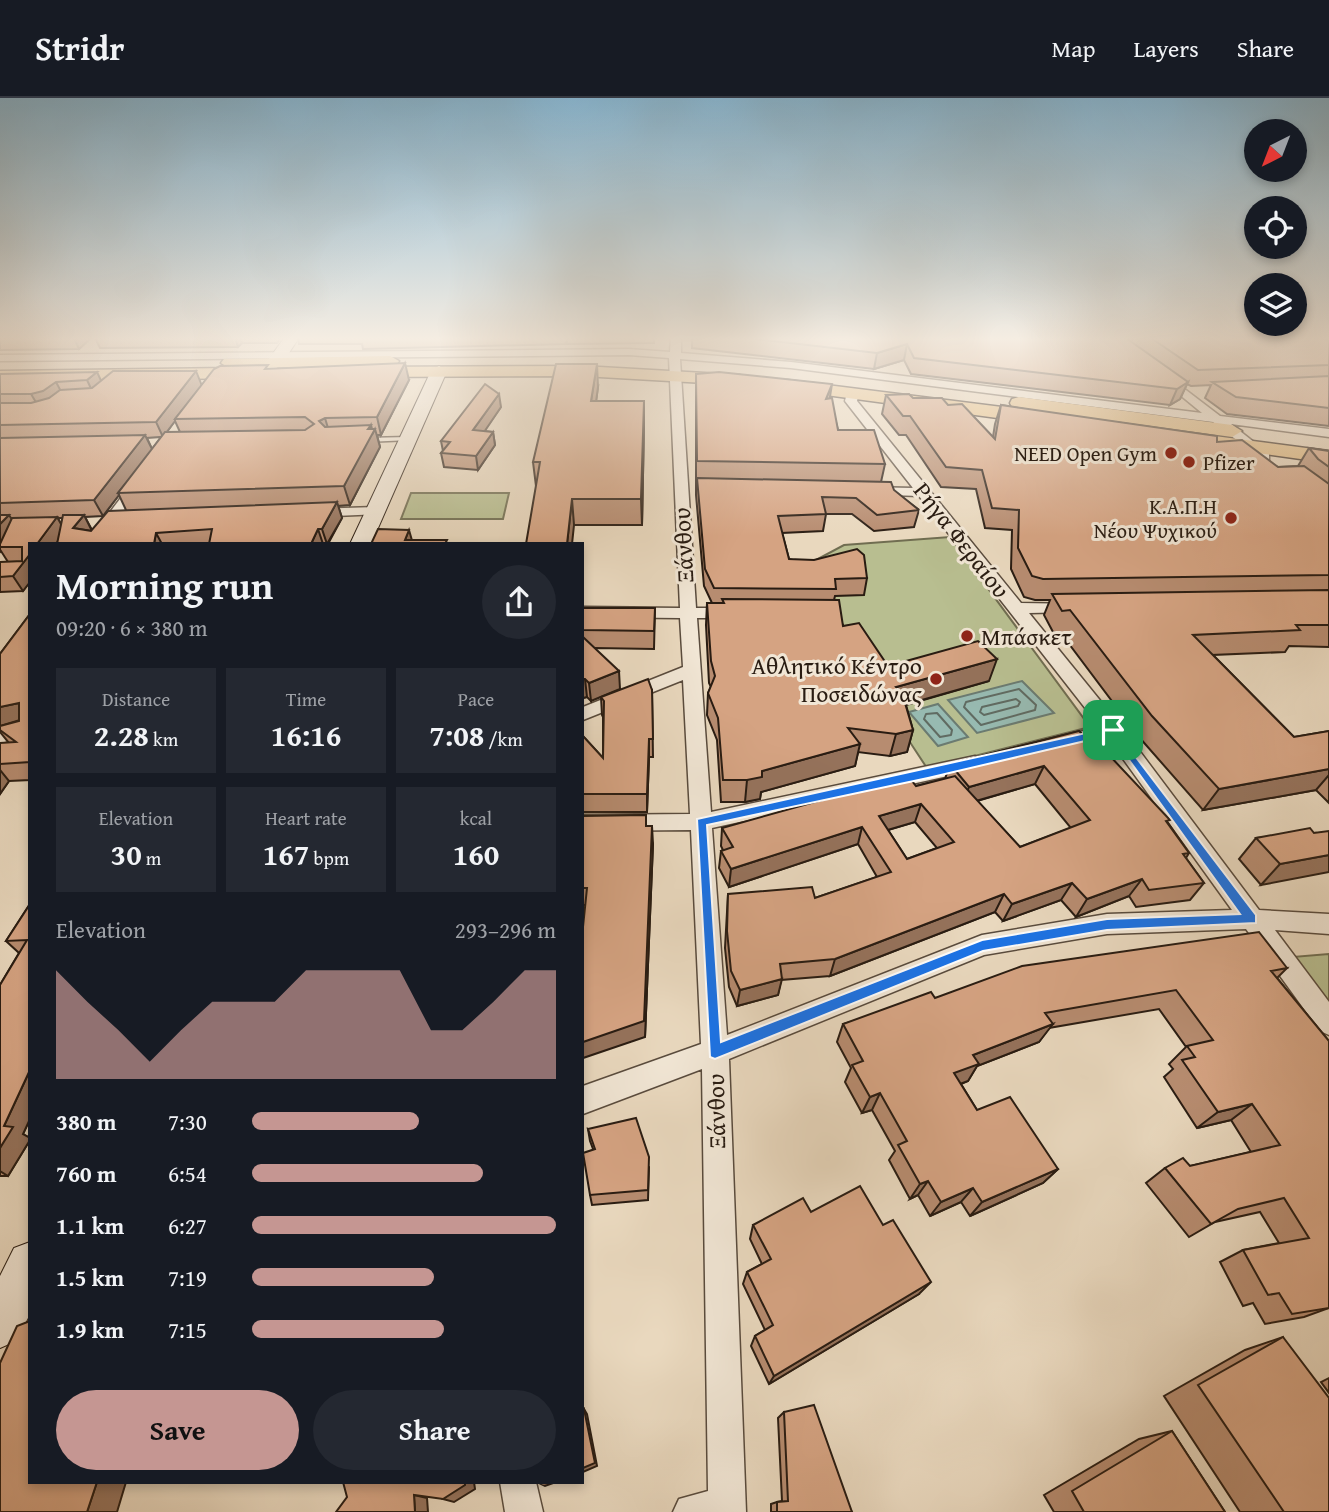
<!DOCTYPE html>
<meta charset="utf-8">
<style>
:root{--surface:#171b24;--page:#242831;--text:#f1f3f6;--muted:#9ea1a6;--line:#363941;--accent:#c59692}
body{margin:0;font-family:"Gentium Book Plus",serif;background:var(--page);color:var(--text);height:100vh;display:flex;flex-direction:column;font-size:26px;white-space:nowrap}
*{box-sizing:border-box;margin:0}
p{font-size:23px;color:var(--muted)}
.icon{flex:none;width:38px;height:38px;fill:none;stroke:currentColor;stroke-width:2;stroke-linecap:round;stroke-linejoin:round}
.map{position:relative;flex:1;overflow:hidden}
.details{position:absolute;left:28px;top:444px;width:556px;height:942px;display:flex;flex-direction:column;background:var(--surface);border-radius:0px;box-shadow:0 4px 10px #0003}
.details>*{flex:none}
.needle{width:46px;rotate:222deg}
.controls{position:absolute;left:1244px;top:21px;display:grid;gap:14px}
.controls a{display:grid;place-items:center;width:63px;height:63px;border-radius:50%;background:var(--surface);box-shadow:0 4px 10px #0003;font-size:35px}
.pin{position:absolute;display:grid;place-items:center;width:60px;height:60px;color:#fff;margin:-30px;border-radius:14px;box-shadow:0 4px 10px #0006}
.round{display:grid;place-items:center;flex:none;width:74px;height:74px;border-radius:37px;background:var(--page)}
.headline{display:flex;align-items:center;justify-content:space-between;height:119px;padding:0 28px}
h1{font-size:38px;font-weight:700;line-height:52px}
.metrics{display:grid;grid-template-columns:repeat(3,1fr);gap:10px;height:119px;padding:7px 28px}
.metrics div{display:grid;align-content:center;border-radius:0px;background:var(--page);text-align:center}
.metrics b{font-size:30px;font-weight:700}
.metrics small{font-size:19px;font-weight:400}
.metrics p{font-size:19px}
.chart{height:196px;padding:14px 28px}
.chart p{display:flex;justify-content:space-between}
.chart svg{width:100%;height:126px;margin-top:7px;fill:var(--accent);opacity:.7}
.button{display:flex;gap:14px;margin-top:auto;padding:14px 28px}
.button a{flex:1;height:80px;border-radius:42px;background:var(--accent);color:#111;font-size:28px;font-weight:700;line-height:80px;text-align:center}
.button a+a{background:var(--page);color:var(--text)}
ul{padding:0 28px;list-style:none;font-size:23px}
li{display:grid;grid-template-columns:112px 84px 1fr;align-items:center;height:52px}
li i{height:18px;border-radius:9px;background:var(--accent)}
header{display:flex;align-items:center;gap:42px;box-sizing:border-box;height:98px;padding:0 35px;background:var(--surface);border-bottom:2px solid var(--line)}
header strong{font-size:33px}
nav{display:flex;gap:38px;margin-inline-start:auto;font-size:24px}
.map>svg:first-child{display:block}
.green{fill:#b8be90;stroke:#706d51;stroke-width:2}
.water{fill:#97bab1;stroke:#6b7b71;stroke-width:2}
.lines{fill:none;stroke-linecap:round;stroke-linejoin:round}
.shore{stroke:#606b62;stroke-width:2}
.lane-casing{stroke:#594b3d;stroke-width:3}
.street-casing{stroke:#594b3d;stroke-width:3}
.secondary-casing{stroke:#291c12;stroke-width:2}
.primary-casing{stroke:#291c12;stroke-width:3}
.lane{fill:#f1e6d5;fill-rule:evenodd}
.street{fill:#f1e6d5;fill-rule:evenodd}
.secondary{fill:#f1e6d5;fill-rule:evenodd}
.primary{fill:#e4bc7f;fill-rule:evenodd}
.wall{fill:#b78c70;stroke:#291c12;stroke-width:2;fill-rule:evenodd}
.shaded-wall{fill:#95725b;stroke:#291c12;stroke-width:2}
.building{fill:#d5a382;stroke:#291c12;stroke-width:2;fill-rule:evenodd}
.route{fill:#1a73e8;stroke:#fff;stroke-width:2;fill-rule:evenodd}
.poi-dot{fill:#8f2418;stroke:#f1e6d5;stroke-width:2.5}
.labels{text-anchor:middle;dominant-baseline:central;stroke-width:6;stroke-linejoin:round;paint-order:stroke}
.far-poi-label{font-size:21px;fill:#291c12;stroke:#f1e6d5;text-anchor:end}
.street-label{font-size:24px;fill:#291c12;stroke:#f1e6d5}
.poi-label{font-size:24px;fill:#291c12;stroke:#f1e6d5;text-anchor:start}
</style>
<header>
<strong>Stridr</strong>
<nav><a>Map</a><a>Layers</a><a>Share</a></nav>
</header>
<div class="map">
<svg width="1329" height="1414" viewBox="0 0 1329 1414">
<rect width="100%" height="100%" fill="#e9d8be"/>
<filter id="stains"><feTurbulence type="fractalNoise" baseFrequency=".00286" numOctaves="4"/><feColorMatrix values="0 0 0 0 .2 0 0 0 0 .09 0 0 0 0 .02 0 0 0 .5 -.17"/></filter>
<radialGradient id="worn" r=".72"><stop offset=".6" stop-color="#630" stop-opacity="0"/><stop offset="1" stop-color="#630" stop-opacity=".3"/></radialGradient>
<g class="green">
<polygon points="411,395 509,395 503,421 401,421"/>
<path d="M950 439 1090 629 927 670C883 605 843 536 814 463L844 447Z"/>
<polygon points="1329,856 1329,907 1292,859"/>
</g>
<g class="water">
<polygon points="1022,583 1054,615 977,635 948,602"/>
<polygon points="938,606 968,639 938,648 909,614"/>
</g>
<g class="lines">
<g class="shore">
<polygon points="1019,591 1036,607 1035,612 981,627 964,609 966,604"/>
<polygon points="1016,601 1020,604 1018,608 984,617 980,614 982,609"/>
<polygon points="937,615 952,632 951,637 940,639 924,621 926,616"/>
</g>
<defs>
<polygon id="lane" points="408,339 411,341 410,342 366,344 363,342 366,340"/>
<g id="street">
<polygon points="671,240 681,240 681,255 791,264 1202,315 1157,278 1157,274 1161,273 1220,318 1329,331 1329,339 1231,326 1269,356 1269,362 1264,363 1213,324 791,270 680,261 696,510 735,510 743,515 735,520 697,520 711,714 975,658 985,665 975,672 712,730 727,937 982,837 1107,816 1232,812 1108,640 1058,653 1051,651 1048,646 1051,641 1100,629 919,398 862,396 862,390 867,389 913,390 845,303 847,294 853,291 859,294 857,303 1021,505 1082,506 1084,509 1076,514 1029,515 1120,627 1259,812 1329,816 1329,836 1275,832 1329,904 1329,937 1320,933 1246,831 1107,836 984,857 729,961 746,1414 673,1414 679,1401 708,1393 702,971 583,1016 583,988 701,946 691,732 583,733 583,717 690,716 683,582 583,622 583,609 683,569 680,520 583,519 583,509 680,510 669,260 629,257 0,263 0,257 629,251 670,254"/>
<polygon points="135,381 147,384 101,446 86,446"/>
<polygon points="376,409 381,410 381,416 312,419 305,415 312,411"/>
<polygon points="30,624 30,638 0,645 0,631"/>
<polygon points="500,1384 536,1384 543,1414 505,1414"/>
</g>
<g id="secondary">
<path d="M284 240H299C289 254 274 283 254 278V272L269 261Z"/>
<polygon points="439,268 447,273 371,446 350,446 431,273"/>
<polygon points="30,1144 30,1216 16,1243 0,1250 0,1178 14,1150"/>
</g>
<g id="primary">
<polygon points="390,258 399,263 396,267 255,270 263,275 254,280 0,283 0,273 229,270 221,265 224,261"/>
<polygon points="582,268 740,277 749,282 740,287 582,278 364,279 355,274 364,269"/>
<polygon points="787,282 1042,314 1052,320 1042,326 781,291 778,287 781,283"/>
<polygon points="1019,299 1232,327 1242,333 1232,339 1012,309 1010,305 1012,301"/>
<polygon points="1207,337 1329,353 1329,365 1200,347 1197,343 1200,339"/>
</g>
</defs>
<use href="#lane" class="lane-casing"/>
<use href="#street" class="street-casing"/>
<use href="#secondary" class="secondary-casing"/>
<use href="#primary" class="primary-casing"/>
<use href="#lane" class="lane"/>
<use href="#street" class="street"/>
<use href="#secondary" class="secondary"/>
<use href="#primary" class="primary"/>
</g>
<g class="wall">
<polygon points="0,240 91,240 79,251 0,252"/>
<polygon points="95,240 281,240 277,245 242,245 238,249 100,250"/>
<polygon points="298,240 654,240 654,245 567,246 567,243 565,246 363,251 362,246 299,246"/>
<polygon points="692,240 1126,240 1131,244 1133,240 1329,240 1329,328 1227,316 1205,300 1211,287 1191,288 1187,286 1180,301 1170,307 911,276 904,262 874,271 692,250"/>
<path d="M269 271 409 282 381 337H377L380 349 350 407 338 408 342 420 328 446H57L58 444 23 493 0 494V464H8L1 453 0 454V276L101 283 202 287ZM175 323 180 334H166L169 331ZM161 339 152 351 147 340ZM119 397 126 412 92 432 85 419 103 418ZM58 420H63L61 427Z"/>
<polygon points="696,276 830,300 838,332 885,366 881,384 919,412 914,429 874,433 852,416 826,416 823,433 782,435 789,461 867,480 864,497 835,498 834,502 843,528 888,568 989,583 906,607 913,632 907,654 890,658 858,654 855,668 761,694 760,701 745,704 721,704 717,642 707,617 708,595 711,589 709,585 706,527 707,505 712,505 704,488 696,397"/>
<polygon points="598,289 596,303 644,327 642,427 574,427 536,388 533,364"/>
<polygon points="886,297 913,300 948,307 993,339 995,326 1001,307 1217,344 1278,369 1298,368 1309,350 1329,353 1329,549 1289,548 1285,554 1213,557 1294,639 1329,633 1329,705 1316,692 1203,712 1139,639 1060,534 1053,534 1044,517 1050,502 1035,502 1024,499 1011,471 1012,432 985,430 976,391 941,389 906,337 899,337 882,316"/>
<polygon points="501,309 484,333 493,334 495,347 478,372 444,369 441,355 443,353 441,343"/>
<polygon points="583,510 655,510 654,551 595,550 591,603 587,599 583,600"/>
<polygon points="30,516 30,682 9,683 0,696 0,645 9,645 0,634 0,556"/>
<polygon points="652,592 653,659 649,659 647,714 583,714 583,638 603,660 603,619 602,617 601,599"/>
<path d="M1079 633 1168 725 1189 755 1186 760 1204 785 1190 802 1136 809 1129 798 1076 819 1061 802 1003 823 995 814 830 878 781 882 778 897 737 908 729 889 725 850 728 796 815 800 877 779 858 746 729 789 719 770 721 753 723 752 721 748 722 730 916 688 945 681 950 666ZM1035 686 1071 730 1020 749 977 703ZM915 724 937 750 907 761 888 732Z"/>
<polygon points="646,717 646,728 653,746 645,939 585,807 583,807 583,718"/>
<polygon points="1314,735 1261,787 1239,761 1256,740"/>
<polygon points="30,806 30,1021 23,1036 30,1040 30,1042 8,1078 0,1078 0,887 19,855 6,843"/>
<polygon points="1287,870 1277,880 1329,943 1329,1210 1304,1219 1265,1226 1253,1205 1243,1208 1220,1164 1243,1152 1279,1145 1260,1114 1215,1124 1189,1139 1146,1085 1165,1070 1190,1068 1251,1054 1231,1022 1197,1030 1164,979 1173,971 1169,966 1186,949 1159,911 1049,930 1039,944 977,968 968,983 961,986 977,1012 1058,1071 1043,1085 970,1118 961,1104 930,1118 918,1097 910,1101 889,1062 895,1053 872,1012 862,1015 845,984 851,970 837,944 843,926 935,900"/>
<polygon points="588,1031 649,1069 648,1102 592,1107 590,1097 593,1051 590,1043"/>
<polygon points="811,1114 883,1127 919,1196 769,1286 751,1248 755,1238 765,1232 743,1186 747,1174 762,1166 750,1141 753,1127"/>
<polygon points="1283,1239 1329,1414 1240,1414 1164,1298 1245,1252"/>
<polygon points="1329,1280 1329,1295 1321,1284"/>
<polygon points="784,1314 852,1414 771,1414 771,1406 777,1404 782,1403 778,1320"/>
<polygon points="1172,1333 1225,1414 1054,1414 1044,1397 1139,1341"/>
</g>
<g class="shaded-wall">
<polygon points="74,240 91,240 79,251"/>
<polygon points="235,240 240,240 242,245 238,249"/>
<polygon points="907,246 904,262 874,271 877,255"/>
<polygon points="405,265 409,282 381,337 377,319"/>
<polygon points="597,266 598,289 593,327 591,303"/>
<polygon points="196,273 202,288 175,321 175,323 163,339 156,324"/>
<polygon points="97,274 104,289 94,297 87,282"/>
<polygon points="56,284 64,299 40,311 31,296"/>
<polygon points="1188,284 1180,301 1170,307 1177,291"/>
<polygon points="832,286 829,305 826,301"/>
<polygon points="499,296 501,309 476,346 473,332"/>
<polygon points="644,303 644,327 642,427 641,401"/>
<polygon points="325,320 330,337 319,323"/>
<polygon points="371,327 373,335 375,331 380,349 350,407 344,388"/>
<polygon points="493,334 495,347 478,372 476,358"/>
<polygon points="145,337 153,353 118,395 119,397 103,418 94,402"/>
<polygon points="572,401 574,427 572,446 567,446"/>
<polygon points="337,404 342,420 327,446 322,431"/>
<polygon points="9,417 20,434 0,449 0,426"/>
<polygon points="84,417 92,433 73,430"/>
<polygon points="57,419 65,433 56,446 37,446"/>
<polygon points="318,431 323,446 311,446"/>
<polygon points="409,432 413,446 405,442"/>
<polygon points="156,435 162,446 154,446"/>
<polygon points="30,456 30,484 23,493 13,478"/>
<polygon points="997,561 989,583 890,611 896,589"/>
<polygon points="619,573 620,591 591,603 589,585"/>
<polygon points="583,581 585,581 587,599 583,600"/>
<polygon points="19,605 30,619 0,628 0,609"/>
<polygon points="913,632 907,654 890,658 896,636"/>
<polygon points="649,641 649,659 647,714 647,696"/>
<polygon points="860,646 855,668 761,694 760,701 745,704 747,682 762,673"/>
<polygon points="1044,668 1035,686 962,707 969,689"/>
<polygon points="1329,671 1329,677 1316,692 1203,712 1219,691"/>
<polygon points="0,672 9,683 0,696"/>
<polygon points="921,706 915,724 874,736 879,718"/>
<polygon points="652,728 653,746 645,939 583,960 583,944"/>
<polygon points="862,729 858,746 729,789 731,771"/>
<polygon points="1329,757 1329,774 1261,787 1280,766"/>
<polygon points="1142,781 1129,798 1076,819 1087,801"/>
<polygon points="1072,785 1061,802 1003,823 1012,806"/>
<polygon points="1004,796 995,814 830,878 835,861"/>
<polygon points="782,881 778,897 737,908 740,892"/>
<polygon points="1053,926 1039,944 977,968 968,983 944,992 954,975 973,957"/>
<polygon points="30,972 30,1021 23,1036 30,1040 30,1042 8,1078 0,1073 0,1050 4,1028"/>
<polygon points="880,995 872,1012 862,1015 870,999"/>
<polygon points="1252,1006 1231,1022 1197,1030 1218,1014"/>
<polygon points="1058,1071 1043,1085 970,1118 982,1104"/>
<polygon points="928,1083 918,1097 910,1101 920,1086"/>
<polygon points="973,1090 961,1104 930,1118 941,1104"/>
<polygon points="931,1184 919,1196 769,1286 774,1278"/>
<polygon points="584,1311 587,1316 597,1368 583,1374"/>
<polygon points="97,1384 126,1384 117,1414 87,1414"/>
<polygon points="465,1384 474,1384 475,1391 454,1404 443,1401"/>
<polygon points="545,1384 556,1384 545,1388 541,1386"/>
<polygon points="414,1397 427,1400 428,1414 415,1414"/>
</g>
<g class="building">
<polygon points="747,240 1126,240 1188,284 1177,291 914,260 907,246 877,255"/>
<polygon points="1151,240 1323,240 1329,243 1329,267 1198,272"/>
<polygon points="405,265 377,319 325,320 319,323 325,329 371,327 368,331 375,331 344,388 118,395 165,334 305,332 314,326 305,319 175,321 214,271 220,268 268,267 265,271"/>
<polygon points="556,266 597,266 591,303 644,303 641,401 572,401 567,446 526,446 540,364 533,364"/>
<polygon points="113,273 196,273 156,324 0,327 0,305 31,305 49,300 60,292 92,290"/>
<polygon points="97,274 87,282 56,284 43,293 31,296 0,296 0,276"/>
<polygon points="719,274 832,286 826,301 832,300 838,332 874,332 885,366 697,363 696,276"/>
<polygon points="1329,278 1329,310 1236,299 1212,284"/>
<polygon points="485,286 499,296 473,332 493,334 476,358 441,355 450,344 441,343"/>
<polygon points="909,296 913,300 942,300 948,307 962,306 995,341 1001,307 1217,338 1217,344 1242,342 1278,369 1304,368 1329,386 1329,477 1043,481 1032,478 1018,450 1019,412 992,410 982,372 946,369 910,318 903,318 886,297"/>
<polygon points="145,337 94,402 0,405 0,340"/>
<polygon points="1309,350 1329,353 1329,369 1318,361"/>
<polygon points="697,380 891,384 894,392 919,412 877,417 856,400 822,399 826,416 778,418 789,461 814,462 857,451 864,457 867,480 835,481 836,491 714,490 705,471"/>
<polygon points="337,404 322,431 318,431 311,446 209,446 212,431 156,435 154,446 57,446 63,417 84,417 73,430 91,433 108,413"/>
<polygon points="0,417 9,417 0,426"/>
<polygon points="57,419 37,446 30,446 30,456 13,478 0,479 0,464 22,463 22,449 0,449 0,446 12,420"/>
<polygon points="378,431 409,432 405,442 447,442 445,446 371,446"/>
<polygon points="1329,492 1329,527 1296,527 1300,532 1193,537 1294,639 1329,633 1329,671 1219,691 1152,618 1070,512 1062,513 1052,496"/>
<polygon points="722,501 839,502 843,528 859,525 888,568 978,543 997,561 896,589 902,595 913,632 896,636 848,630 860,646 762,673 762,679 747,682 723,682 718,620 708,595 715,578 711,563 707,505 724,505"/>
<polygon points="583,510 655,510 654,533 583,532"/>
<polygon points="30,516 30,664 0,666 0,645 16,644 0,632 0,628 19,623 19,605 0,609 0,556"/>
<polygon points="583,539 619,573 589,585 585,581 583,581"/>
<polygon points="648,581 652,592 653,641 649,641 647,696 583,696 583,638 603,660 604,603 601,599"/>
<path d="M1079 633 1089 643 1094 641 1170 722 1166 723 1189 755 1183 756 1204 785 1149 792 1142 781 1087 801 1072 785 1012 806 1004 796 835 861 780 866 782 881 740 892 731 873 727 833 728 796 812 789 815 800 891 774 862 729 731 771 721 753 733 749 722 730 908 678 916 688 955 678 1020 749 1090 722 1044 668 969 689 950 666ZM921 706 954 744 907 761 879 718Z"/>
<polygon points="646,717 646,728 652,728 644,923 583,944 583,829 587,790 583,790 583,718"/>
<polygon points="1310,730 1314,735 1329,733 1329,757 1280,766 1256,740"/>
<polygon points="30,806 30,972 4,1028 13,1029 0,1050 0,887 27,842 6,843"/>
<polygon points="1259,834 1287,870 1271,873 1329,943 1329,1210 1292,1216 1279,1195 1268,1197 1243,1152 1309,1140 1284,1100 1238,1111 1211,1126 1165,1070 1183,1060 1190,1068 1280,1047 1252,1006 1218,1014 1182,962 1195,959 1187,948 1213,942 1176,892 1045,915 1053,926 973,957 979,966 954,975 977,1012 1010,999 1058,1071 982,1104 973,1090 941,1104 928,1083 920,1086 898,1047 907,1043 880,995 870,999 852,967 863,963 843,926 931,894 935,900 1022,868"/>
<polygon points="636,1020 649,1059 648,1092 590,1097 583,1055 595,1051 588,1031"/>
<polygon points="860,1088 883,1127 893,1122 931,1184 774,1278 755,1238 773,1227 747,1174 771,1161 753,1127 803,1100 811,1114"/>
<polygon points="30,1223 30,1384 97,1384 87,1414 0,1414 0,1265 17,1228"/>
<polygon points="1283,1239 1329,1300 1329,1414 1284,1414 1198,1287"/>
<polygon points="814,1307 852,1414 777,1414 777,1404 788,1403 784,1314"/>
<polygon points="584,1311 595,1365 583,1370 583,1312"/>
<polygon points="1172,1333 1225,1414 1084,1414 1072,1393"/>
<polygon points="343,1384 465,1384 465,1387 443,1401 414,1397 415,1414 336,1414 347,1399"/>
</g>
<linearGradient id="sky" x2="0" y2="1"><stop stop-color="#87b6d2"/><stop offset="0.55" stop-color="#f5ede2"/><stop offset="1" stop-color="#f5ede2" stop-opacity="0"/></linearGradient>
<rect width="1329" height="438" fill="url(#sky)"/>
<path class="route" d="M1113 629 1256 817V825L1107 832 983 853 715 961 710 959 697 721ZM1111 637 1240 816 1107 821 982 842 721 944 707 727 928 680Z"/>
<g class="poi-dot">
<circle cx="1171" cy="355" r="7"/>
<circle cx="1189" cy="364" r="7"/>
<circle cx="1231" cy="420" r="7"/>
<circle cx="967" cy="538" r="7"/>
<circle cx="936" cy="581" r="7"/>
</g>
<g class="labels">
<g class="far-poi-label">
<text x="1157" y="355">NEED Open Gym</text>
<text x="1203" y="364" text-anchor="start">Pfizer</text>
<text x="1217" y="408">Κ.Α.Π.Η<tspan x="1217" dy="24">Νέου Ψυχικού</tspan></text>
</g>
<g class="street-label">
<text transform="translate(962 442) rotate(52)">Ρήγα Φεραίου</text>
<text transform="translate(683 447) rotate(-93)">Ξάνθου</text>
<text transform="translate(716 1013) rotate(-91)">Ξάνθου</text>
</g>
<g class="poi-label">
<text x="981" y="538">Μπάσκετ</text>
<text x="922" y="567" text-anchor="end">Αθλητικό Κέντρο<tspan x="922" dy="28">Ποσειδώνας</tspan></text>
</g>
</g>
<rect width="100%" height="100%" filter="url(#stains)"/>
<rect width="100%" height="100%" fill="url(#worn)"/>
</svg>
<div class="controls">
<a><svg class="needle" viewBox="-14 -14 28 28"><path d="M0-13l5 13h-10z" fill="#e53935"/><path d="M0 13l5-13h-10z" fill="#9ea1a6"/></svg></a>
<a><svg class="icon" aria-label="locate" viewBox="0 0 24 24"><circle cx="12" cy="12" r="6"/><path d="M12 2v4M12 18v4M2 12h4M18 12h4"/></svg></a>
<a><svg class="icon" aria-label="layers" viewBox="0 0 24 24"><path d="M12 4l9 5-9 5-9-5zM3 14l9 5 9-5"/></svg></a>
</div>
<div class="pin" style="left:1113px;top:632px;background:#1e9e55"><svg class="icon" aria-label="arrive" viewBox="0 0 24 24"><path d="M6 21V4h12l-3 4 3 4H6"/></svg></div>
<section class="details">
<div class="headline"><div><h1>Morning run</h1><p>09:20 · 6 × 380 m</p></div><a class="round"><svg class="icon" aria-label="share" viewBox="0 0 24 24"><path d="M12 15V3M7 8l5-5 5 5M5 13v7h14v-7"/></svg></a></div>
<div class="metrics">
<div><p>Distance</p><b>2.28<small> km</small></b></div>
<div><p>Time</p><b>16:16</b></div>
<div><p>Pace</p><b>7:08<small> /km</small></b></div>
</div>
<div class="metrics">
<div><p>Elevation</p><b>30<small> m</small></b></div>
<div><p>Heart rate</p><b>167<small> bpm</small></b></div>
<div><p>kcal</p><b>160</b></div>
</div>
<div class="chart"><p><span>Elevation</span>293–296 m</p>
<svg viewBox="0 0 160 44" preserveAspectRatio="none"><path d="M0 44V6L10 17L20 27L30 38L40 27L50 17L60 17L70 17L80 6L90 6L100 6L110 6L120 27L130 27L140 17L150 6L160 6V44z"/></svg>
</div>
<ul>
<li><b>380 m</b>7:30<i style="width:55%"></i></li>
<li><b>760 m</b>6:54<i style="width:76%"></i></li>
<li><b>1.1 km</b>6:27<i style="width:100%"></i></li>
<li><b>1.5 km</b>7:19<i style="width:60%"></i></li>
<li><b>1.9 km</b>7:15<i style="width:63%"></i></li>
</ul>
<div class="button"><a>Save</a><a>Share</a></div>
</section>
</div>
